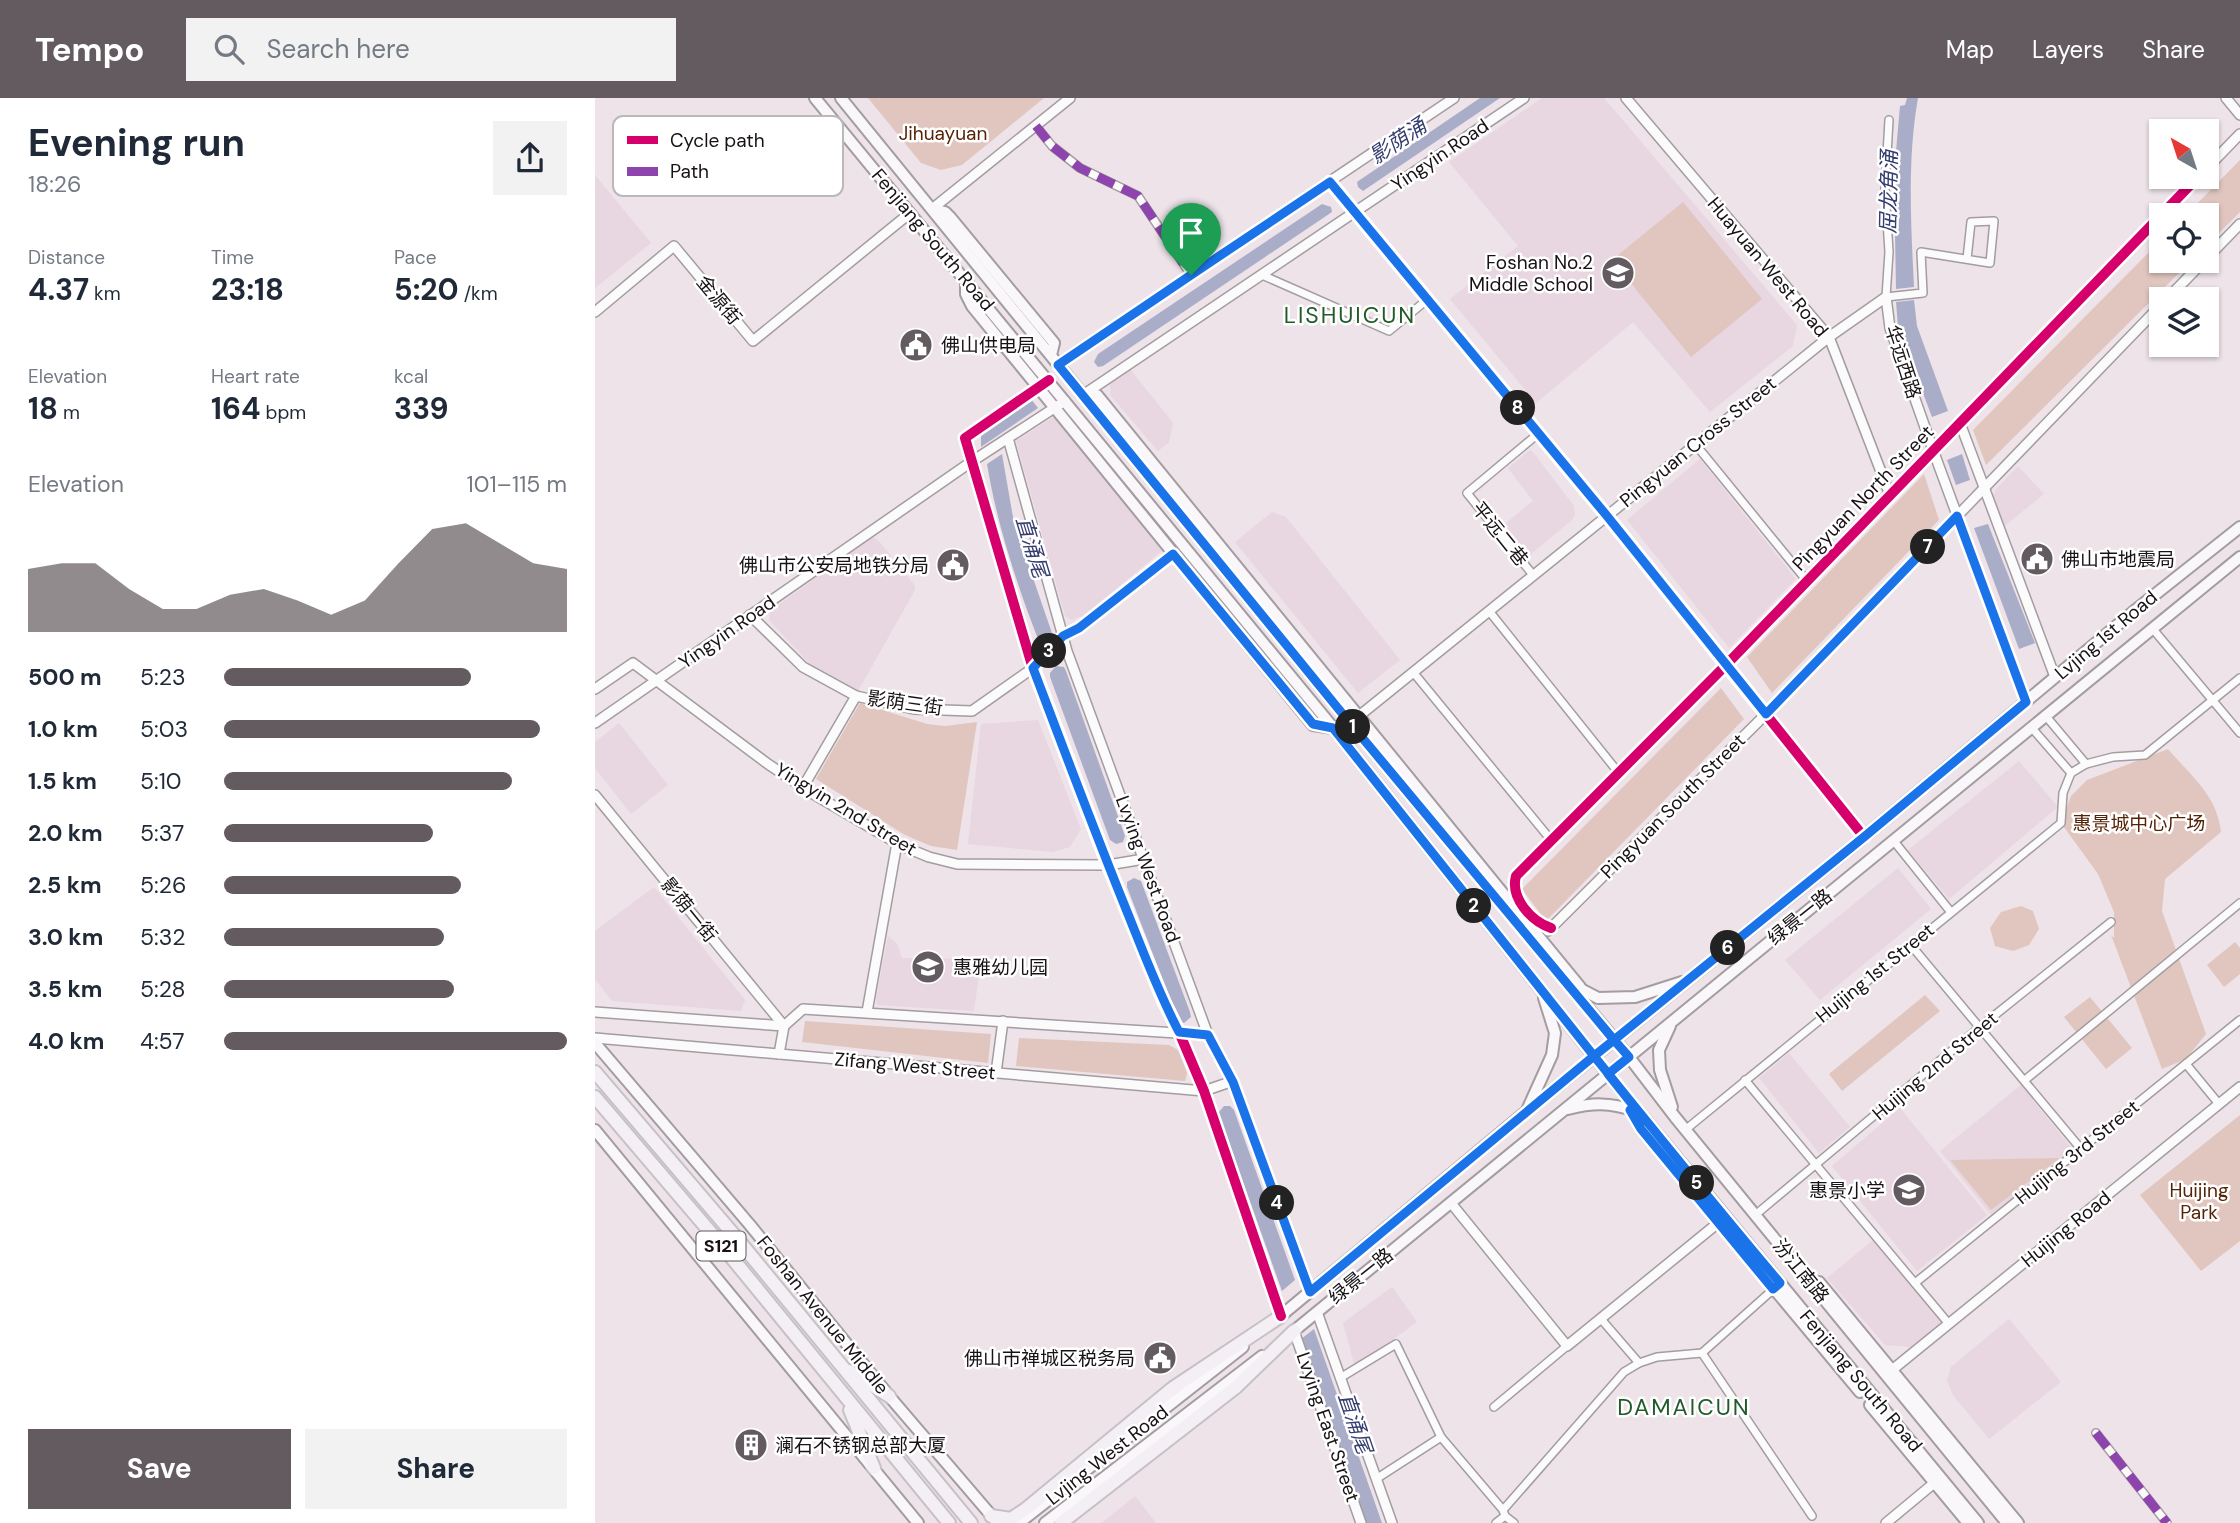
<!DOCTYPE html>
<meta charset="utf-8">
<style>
:root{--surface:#fff;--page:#f2f2f3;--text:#1f2937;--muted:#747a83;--accent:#635b5f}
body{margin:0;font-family:"DM Sans","Noto Sans SC",sans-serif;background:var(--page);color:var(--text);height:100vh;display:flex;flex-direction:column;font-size:26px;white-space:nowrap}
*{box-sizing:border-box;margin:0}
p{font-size:23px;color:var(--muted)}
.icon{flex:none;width:38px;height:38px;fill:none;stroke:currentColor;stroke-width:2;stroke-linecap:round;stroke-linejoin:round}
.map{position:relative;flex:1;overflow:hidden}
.side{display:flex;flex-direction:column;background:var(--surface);width:595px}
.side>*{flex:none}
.needle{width:46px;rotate:321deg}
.fabs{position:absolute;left:1554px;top:21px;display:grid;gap:14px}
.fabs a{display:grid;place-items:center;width:70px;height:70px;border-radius:0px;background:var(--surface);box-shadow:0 2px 5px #0004;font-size:35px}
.pin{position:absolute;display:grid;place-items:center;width:60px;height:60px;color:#fff;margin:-72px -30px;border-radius:50% 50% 50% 0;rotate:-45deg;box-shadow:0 0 7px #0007}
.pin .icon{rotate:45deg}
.km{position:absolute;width:35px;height:35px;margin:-18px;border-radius:50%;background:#222;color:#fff;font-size:19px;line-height:35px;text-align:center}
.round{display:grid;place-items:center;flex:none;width:74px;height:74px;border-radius:0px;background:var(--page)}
.head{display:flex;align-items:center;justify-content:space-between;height:119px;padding:0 28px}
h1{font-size:38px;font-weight:700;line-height:52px}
.metrics{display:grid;grid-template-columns:repeat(3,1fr);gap:10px;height:119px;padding:7px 28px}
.metrics div{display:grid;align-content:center}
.metrics b{font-size:30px;font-weight:700}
.metrics small{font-size:19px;font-weight:400}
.metrics p{font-size:19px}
.chart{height:196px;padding:14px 28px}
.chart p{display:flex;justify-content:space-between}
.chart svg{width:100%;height:126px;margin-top:7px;fill:var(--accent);opacity:.7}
.primary-button{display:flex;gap:14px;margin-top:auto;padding:14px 28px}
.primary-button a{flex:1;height:80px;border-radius:0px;background:var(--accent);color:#fff;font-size:28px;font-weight:700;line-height:80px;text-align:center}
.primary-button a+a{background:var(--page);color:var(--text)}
ul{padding:0 28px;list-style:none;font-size:23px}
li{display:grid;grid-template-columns:112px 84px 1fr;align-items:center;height:52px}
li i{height:18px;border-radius:9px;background:var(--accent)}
header{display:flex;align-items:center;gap:42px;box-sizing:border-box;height:98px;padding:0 35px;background:var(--accent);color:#fff}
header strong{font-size:33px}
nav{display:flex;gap:38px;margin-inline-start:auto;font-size:24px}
.search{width:490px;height:63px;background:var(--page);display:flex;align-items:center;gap:18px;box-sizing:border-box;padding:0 24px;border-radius:0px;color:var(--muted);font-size:26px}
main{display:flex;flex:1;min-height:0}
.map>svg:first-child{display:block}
.built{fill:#e8d6e1}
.green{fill:#e0c6bf}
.water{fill:#aaadc8}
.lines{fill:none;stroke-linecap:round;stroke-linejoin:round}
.minor-casing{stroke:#a39ca0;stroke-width:10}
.tertiary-casing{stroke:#a39ca0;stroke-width:12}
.secondary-casing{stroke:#a39ca0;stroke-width:14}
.trunk-casing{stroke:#c6c1c4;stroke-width:16}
.minor{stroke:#fcfbfc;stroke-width:7}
.tertiary{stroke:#fcfbfc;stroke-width:9}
.secondary{stroke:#f9f7f9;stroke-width:10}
.trunk{stroke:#f4eff5;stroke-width:12}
.quiet{stroke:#8e44ad;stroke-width:9;stroke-dasharray:18 9;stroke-linecap:butt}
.cycleway-casing{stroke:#fff;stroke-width:15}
.cycleway{stroke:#d6006c;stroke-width:10}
.route-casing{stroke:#fff;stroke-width:14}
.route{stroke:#1a73e8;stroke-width:9}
.labels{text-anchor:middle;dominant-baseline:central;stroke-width:5;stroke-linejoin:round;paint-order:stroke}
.shield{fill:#fff;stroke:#5d595b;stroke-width:2}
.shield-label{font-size:18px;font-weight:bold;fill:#181215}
.park-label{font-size:19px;fill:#552305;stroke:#fff}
.street-label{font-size:19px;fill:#181215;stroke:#fff}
.poi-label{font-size:19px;fill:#181215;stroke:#fff;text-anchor:end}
.water-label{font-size:21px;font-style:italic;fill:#353e6f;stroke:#fff}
.quarter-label{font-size:23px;letter-spacing:2px;fill:#205b29;stroke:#fff}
.key{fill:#fff;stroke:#bab8b9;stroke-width:2}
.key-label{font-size:19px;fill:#181215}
</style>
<header>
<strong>Tempo</strong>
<div class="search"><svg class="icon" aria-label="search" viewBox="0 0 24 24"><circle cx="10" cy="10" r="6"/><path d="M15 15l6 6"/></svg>Search here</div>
<nav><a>Map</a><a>Layers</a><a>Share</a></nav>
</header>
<main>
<section class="side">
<div class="head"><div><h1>Evening run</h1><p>18:26</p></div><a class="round"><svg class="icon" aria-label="share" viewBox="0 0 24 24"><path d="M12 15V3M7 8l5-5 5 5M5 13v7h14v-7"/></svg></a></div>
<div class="metrics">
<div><p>Distance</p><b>4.37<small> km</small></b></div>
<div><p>Time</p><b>23:18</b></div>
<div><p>Pace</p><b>5:20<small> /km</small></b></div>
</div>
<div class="metrics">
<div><p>Elevation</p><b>18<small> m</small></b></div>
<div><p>Heart rate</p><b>164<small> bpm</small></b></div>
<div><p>kcal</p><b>339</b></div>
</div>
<div class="chart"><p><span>Elevation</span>101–115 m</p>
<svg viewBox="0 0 160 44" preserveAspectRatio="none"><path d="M0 44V22L10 20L20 20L30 29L40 36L50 36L60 31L70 29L80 33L90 38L100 33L110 20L120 8L130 6L140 13L150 20L160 22V44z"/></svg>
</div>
<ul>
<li><b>500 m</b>5:23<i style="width:72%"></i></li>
<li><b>1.0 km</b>5:03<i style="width:92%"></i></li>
<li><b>1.5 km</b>5:10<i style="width:84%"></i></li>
<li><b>2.0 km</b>5:37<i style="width:61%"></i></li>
<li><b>2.5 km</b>5:26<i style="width:69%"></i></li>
<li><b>3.0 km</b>5:32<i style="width:64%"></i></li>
<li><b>3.5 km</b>5:28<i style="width:67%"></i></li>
<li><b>4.0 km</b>4:57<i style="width:100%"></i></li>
</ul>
<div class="primary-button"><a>Save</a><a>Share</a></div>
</section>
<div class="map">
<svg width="1645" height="1425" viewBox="0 0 1645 1425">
<rect width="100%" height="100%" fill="#ede3e9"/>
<g class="built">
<polygon points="947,0 1009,0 1202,227 1198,248 1115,314 1038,224 941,305 855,201 923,148 854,64"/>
<polygon points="0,77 56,145 0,190"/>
<polygon points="535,271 578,325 574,344 563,353 516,298 515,288 517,284"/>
<polygon points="460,318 566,441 569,451 488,518 477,522 470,518 421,343"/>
<polygon points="935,352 938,354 979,408 980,417 977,422 930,461 905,430 938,403 913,370"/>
<polygon points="1105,361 1201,481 1134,550 1032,422"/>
<polygon points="1423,368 1449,396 1407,430 1398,406 1398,399 1401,391"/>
<polygon points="677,414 691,419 805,562 763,595 640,444"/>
<polygon points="278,439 283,442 320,488 320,492 263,593 217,568 174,522 175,513"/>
<polygon points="443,622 486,731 475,749 457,754 373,746 386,626"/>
<polygon points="24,625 73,687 36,716 0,670 0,644"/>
<polygon points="1424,663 1463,709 1354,801 1313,752"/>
<polygon points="1303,770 1336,811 1225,902 1190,862"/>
<polygon points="59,789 150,902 146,913 17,903 0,881 0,833"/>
<polygon points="293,838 302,846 307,860 373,861 384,877 379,913 282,907 281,900"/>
<polygon points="1194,955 1255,1029 1224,1055 1164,980"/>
<polygon points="1426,987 1478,1052 1396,1117 1345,1053"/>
<polygon points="1305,1010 1392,1117 1322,1173 1237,1068"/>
<polygon points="1278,1142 1347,1224 1315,1249 1290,1247 1232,1180"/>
<polygon points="797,1189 822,1224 760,1269 748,1225"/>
<polygon points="1414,1221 1466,1284 1394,1341 1358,1297 1352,1283 1356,1269"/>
<polygon points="540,1398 561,1425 507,1425"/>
</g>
<g class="green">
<polygon points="273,0 449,0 367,67 346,72 326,65"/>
<polygon points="1645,62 1645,114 1612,147 1612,117 1591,117"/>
<polygon points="1088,104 1167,201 1096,259 1017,162"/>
<polygon points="1566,142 1566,163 1596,163 1391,367 1378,332"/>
<polygon points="1329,376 1344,422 1177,595 1152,559"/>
<polygon points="1126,590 1149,621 951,823 927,791"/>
<polygon points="265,605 332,626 350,628 382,624 362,752 336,748 310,737 221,681"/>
<path d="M1573 651C1596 678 1622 697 1626 734L1570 781 1567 813 1611 936 1591 961 1567 971 1516 837 1519 840V814L1503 776 1466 725 1476 698 1492 682Z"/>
<polygon points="1426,808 1438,813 1444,831 1434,847 1418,853 1400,848 1395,830 1406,814"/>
<polygon points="1640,844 1645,850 1645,876 1629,889 1612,867"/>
<polygon points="1330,897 1345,913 1247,993 1234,976"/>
<polygon points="1495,899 1537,950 1511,971 1469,919"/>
<polygon points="210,923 396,936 393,965 207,944"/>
<polygon points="424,940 574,947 583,952 592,975 590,983 421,968"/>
<polygon points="1645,1017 1645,1143 1606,1173 1545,1097"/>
<polygon points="1465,1060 1396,1112 1355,1062"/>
</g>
<g class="water">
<polygon points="885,0 905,0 768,93 763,89 762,84"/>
<path d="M1312 0H1323C1312 62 1316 126 1319 189L1301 191 1299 76 1305 8 1310 7Z"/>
<polygon points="727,106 736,109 737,114 508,268 503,269 499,264 503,256"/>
<polygon points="1319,202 1322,228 1353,313 1337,319 1303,229 1301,204"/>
<polygon points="436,301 443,310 386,349 386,339 391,330"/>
<path d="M407 356 419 425 458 538 451 543 443 541C421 484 402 426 392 366Z"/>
<polygon points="1367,356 1375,382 1361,387 1352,362"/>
<polygon points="1393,426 1440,545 1424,551 1379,430"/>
<polygon points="461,568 469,569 471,573 530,738 528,744 521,746 515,742 455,579 455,575"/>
<polygon points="539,780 546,783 595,914 596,919 589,925 584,924 532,789 532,784"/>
<polygon points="629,1008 635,1008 639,1012 700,1182 687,1193 624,1017 624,1014"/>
<polygon points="719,1231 787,1425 771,1425 706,1241"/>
</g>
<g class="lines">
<defs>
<g id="minor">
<polyline points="1294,22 1290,91 1294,154 1291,199 1328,195 1326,154 1395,165 1399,123 1376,124 1372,161"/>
<polyline points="441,28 457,48 485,70 543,98 596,177"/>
<polyline points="667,177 794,233 833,201"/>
<polyline points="1101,347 1212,483"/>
<polyline points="938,477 872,395 944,335"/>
<polyline points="894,513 1023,674"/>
<polyline points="1557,530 1645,635"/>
<polyline points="468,538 484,530 578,455"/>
<polyline points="818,574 956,742"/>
<polyline points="1450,617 1491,666"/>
<polyline points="1436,629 1476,675"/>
<polyline points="1298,742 1355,813"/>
<polyline points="1315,846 1486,1051"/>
<polyline points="1591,966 1624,1006"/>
<polyline points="1150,982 1354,1226"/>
<polyline points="1430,982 1645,805"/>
<polyline points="1095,1028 1466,725 1468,695 1476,675 1491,666 1518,659 1550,657 1645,580"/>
<polyline points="1165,1113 1385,929 1516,824"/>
<polyline points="1320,1185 1645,922"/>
<polyline points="1006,1221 1044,1265"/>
<polyline points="1107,1255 1217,1418"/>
<polyline points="745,1280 801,1246 846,1339 908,1412 910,1418 919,1425"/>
<polyline points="899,1309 972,1248"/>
<polyline points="1501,1335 1572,1425"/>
<polyline points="781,1381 846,1339"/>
<polyline points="908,1412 1029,1274 1044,1265 1062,1259 1107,1255 1182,1188"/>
<polyline points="901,1425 910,1418"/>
</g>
<g id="tertiary">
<polyline points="1031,0 1234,239 1295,397"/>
<polyline points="1631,0 1645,17"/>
<polyline points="1612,70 1645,36"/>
<polyline points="735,84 1012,418 1269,739"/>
<polyline points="337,111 475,0"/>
<polyline points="1612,160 1645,126"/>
<polyline points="1572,201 1609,163"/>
<polyline points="0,214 79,148 158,243 315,115"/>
<polyline points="463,266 859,0"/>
<polyline points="454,282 370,340 436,564 513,767 569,904 584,934 609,993 686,1218"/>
<polyline points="488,297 929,0"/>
<polyline points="1365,325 1460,579"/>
<polyline points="413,340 472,553 613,937 638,983 715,1194"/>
<polyline points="155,517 208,569 261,598 319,611 377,613 438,570 468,538"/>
<polyline points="0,591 38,565 173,666 215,694 307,748 334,759 362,766 513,767 549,761"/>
<polyline points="759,622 1234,239 1291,199 1295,230 1338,352 1431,604"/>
<polyline points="0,625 376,364 470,303"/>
<polyline points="208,689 261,598"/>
<polyline points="0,697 189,928 184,956"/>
<path d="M956 830C936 823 915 800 921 778L1131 567 1603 79"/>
<polyline points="953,833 1171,616 1566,207"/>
<polyline points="0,914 189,928 208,911 613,937"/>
<polyline points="272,914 302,745"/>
<polyline points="0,940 609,993 638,983"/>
<polyline points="401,975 408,923"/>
<polyline points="856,1105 972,1248 1123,1125"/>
<polyline points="722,1214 797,1425"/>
<polyline points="699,1233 766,1425"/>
<polyline points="1297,1272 1645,989"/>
<polyline points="1291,1425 1344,1381"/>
</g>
<g id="secondary">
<polyline points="220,0 735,626 1013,976 1383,1425"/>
<polyline points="246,0 755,625 1034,959 1080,1019 1412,1425"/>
<polyline points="337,111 350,114 355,119 459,245 456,257"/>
<polyline points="371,182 371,196 377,208 700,605 718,627 738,630"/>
<polyline points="488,297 502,297 933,826 938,840"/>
<polyline points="935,828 985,889"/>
<polyline points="976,886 1003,900 1040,899 1087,884"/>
<polyline points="1075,928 1064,952 1065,972 1077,1009"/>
<polyline points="0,945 155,1127 294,1298 401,1423"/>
<polyline points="933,1010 957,957 960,935 949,900"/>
<path d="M973 1011C997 1005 1015 1004 1039 1013"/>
<polyline points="1035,1011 1046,1031 1265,1294"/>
<polyline points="0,1032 323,1425"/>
<polyline points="1224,1184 1423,1425"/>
<polyline points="682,1221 932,1013 1269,739 1538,514 1645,429"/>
<polyline points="694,1237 1645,459"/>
<polyline points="1275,1307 1373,1425"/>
<polyline points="424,1425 648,1249"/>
<polyline points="450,1425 667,1258"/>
</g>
<g id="trunk">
<polyline points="0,974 139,1137 376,1425"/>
<polyline points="0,999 128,1149 354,1425"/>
<polyline points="254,1273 294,1298"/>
<polyline points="255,1312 279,1370"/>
<polyline points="396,1418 416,1421 431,1411 578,1290 686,1218"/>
<polyline points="466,1425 641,1289 699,1233"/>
</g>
</defs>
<use href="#minor" class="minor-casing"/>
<use href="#tertiary" class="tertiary-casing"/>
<use href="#secondary" class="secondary-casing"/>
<use href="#trunk" class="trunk-casing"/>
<use href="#minor" class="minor"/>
<use href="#tertiary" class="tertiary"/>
<use href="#secondary" class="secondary"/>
<use href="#trunk" class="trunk"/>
<g class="quiet">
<polyline points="441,28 457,48 485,70 543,98 596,177"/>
<polyline points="468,538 484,530 578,455"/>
<polyline points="1501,1335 1572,1425"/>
</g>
<defs>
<g id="cycleway">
<polyline points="735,84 1012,418 1269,739"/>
<polyline points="454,282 370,340 436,564 513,767 569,904 584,934 609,993 686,1218"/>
<path d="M956 830C936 823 915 800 921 778L1131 567 1603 79"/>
</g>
</defs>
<use href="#cycleway" class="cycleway-casing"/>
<use href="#cycleway" class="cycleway"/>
</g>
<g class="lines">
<defs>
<path id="route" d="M596 177 463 267 755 625 1019 942 999 958 738 630 718 626 578 456 484 530 468 538 438 570C469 652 500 735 533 816 549 856 564 896 584 934L613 937 638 984 715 1194 999 958C1060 1034 1122 1110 1185 1185L1178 1191 1046 1031 1035 1012 1045 1016 1013 976 1034 959 1019 942 1269 739 1431 604 1362 418 1171 616 1012 418 735 84 596 177"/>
</defs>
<use href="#route" class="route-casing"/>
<use href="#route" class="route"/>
</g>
<defs>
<symbol id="school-disc" viewBox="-11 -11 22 22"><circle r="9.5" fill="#635b5f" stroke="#fff"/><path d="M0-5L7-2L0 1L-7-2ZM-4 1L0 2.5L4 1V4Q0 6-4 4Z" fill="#fff"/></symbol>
<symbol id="civic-disc" viewBox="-11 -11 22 22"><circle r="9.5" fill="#635b5f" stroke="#fff"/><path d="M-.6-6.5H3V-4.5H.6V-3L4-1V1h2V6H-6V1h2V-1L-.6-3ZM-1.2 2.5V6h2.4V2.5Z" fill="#fff"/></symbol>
<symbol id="building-disc" viewBox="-11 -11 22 22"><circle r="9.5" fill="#635b5f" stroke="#fff"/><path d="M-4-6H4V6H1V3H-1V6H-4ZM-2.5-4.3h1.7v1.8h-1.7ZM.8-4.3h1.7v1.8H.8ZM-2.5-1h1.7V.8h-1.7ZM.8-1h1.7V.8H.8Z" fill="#fff"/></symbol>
</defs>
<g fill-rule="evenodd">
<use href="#school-disc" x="1004" y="156" width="38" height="38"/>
<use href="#civic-disc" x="302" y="228" width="38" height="38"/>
<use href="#civic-disc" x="1423" y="442" width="38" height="38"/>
<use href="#civic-disc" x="339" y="448" width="38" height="38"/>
<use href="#school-disc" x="314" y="850" width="38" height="38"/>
<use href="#school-disc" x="1295" y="1073" width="38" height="38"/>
<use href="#civic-disc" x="546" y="1241" width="38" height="38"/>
<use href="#building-disc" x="137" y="1328" width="38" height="38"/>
</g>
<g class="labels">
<rect class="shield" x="101.5" y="1133.5" width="49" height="29" rx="5"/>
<g class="shield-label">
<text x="126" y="1148">S121</text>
</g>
<g class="park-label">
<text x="348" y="35">Jihuayuan</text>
<text x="1544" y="725">惠景城中心广场</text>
<text x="1604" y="1092">Huijing<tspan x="1604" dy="22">Park</tspan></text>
</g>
<g class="street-label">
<text transform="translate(845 57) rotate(-34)">Yingyin Road</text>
<text transform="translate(338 142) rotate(50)">Fenjiang South Road</text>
<text transform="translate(1173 169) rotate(50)">Huayuan West Road</text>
<text transform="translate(124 202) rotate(50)">金源街</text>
<text transform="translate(1308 264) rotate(72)">华远西路</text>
<text transform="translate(1103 344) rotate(-39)">Pingyuan Cross Street</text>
<text transform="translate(1268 400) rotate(-46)">Pingyuan North Street</text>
<text transform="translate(905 436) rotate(51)">平远二巷</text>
<text transform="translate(132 534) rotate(-35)">Yingyin Road</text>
<text transform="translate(1511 537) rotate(-40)">Lvjing 1st Road</text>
<text transform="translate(310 605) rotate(8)">影荫三街</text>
<text transform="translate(1078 708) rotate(-45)">Pingyuan South Street</text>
<text transform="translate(251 711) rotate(31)">Yingyin 2nd Street</text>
<text transform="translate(553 771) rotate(70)">Lvying West Road</text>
<text transform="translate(94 812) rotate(51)">影荫一街</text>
<text transform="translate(1205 819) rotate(-39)">绿景一路</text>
<text transform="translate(1280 875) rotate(-39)">Huijing 1st Street</text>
<text transform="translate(320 968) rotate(5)">Zifang West Street</text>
<text transform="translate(1340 968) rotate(-40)">Huijing 2nd Street</text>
<text transform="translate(1482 1054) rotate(-39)">Huijing 3rd Street</text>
<text transform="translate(1471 1131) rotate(-39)">Huijing Road</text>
<text transform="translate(1206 1173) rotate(51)">汾江南路</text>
<text transform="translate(766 1178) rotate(-39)">绿景一路</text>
<text transform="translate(228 1217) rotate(51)">Foshan Avenue Middle</text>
<text transform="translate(1266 1283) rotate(50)">Fenjiang South Road</text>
<text transform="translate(733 1329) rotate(71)">Lvying East Street</text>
<text transform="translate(512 1357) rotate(-38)">Lvjing West Road</text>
</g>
<g class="poi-label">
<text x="998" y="164">Foshan No.2<tspan x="998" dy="22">Middle School</tspan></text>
<text x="346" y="247" text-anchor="start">佛山供电局</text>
<text x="1466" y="461" text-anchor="start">佛山市地震局</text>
<text x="334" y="467">佛山市公安局地铁分局</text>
<text x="358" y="869" text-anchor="start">惠雅幼儿园</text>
<text x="1290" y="1092">惠景小学</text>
<text x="540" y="1260">佛山市禅城区税务局</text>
<text x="180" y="1347" text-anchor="start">澜石不锈钢总部大厦</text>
</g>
<g class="water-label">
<text transform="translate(803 43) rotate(-34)">影荫涌</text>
<text transform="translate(1294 94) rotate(-89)">屈龙角涌</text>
<text transform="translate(437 449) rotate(73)">直涌尾</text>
<text transform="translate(760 1325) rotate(71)">直涌尾</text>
</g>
<g class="quarter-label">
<text x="755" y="217">LISHUICUN</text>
<text x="1089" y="1309">DAMAICUN</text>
</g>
</g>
<rect x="18" y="18" width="230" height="80" rx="10" class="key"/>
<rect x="32" y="38" width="31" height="8" fill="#d6006c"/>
<rect x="32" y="69" width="31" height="9" fill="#8e44ad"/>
<g class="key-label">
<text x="75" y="49">Cycle path</text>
<text x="75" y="80">Path</text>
</g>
</svg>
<div class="fabs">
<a><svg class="needle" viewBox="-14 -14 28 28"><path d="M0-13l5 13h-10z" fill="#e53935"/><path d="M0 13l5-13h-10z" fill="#747a83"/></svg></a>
<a><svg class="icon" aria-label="locate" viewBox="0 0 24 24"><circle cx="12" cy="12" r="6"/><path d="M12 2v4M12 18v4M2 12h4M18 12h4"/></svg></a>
<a><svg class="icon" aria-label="layers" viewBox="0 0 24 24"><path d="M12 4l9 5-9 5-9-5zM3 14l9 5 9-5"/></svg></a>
</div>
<div class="pin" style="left:596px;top:177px;background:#1e9e55"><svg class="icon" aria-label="arrive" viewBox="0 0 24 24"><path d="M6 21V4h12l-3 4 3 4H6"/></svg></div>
<b class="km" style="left:758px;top:629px">1</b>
<b class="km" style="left:879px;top:808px">2</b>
<b class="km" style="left:454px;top:553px">3</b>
<b class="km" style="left:682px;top:1105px">4</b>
<b class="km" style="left:1102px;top:1085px">5</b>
<b class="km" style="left:1133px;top:850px">6</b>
<b class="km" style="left:1333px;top:449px">7</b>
<b class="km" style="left:923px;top:310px">8</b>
</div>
</main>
